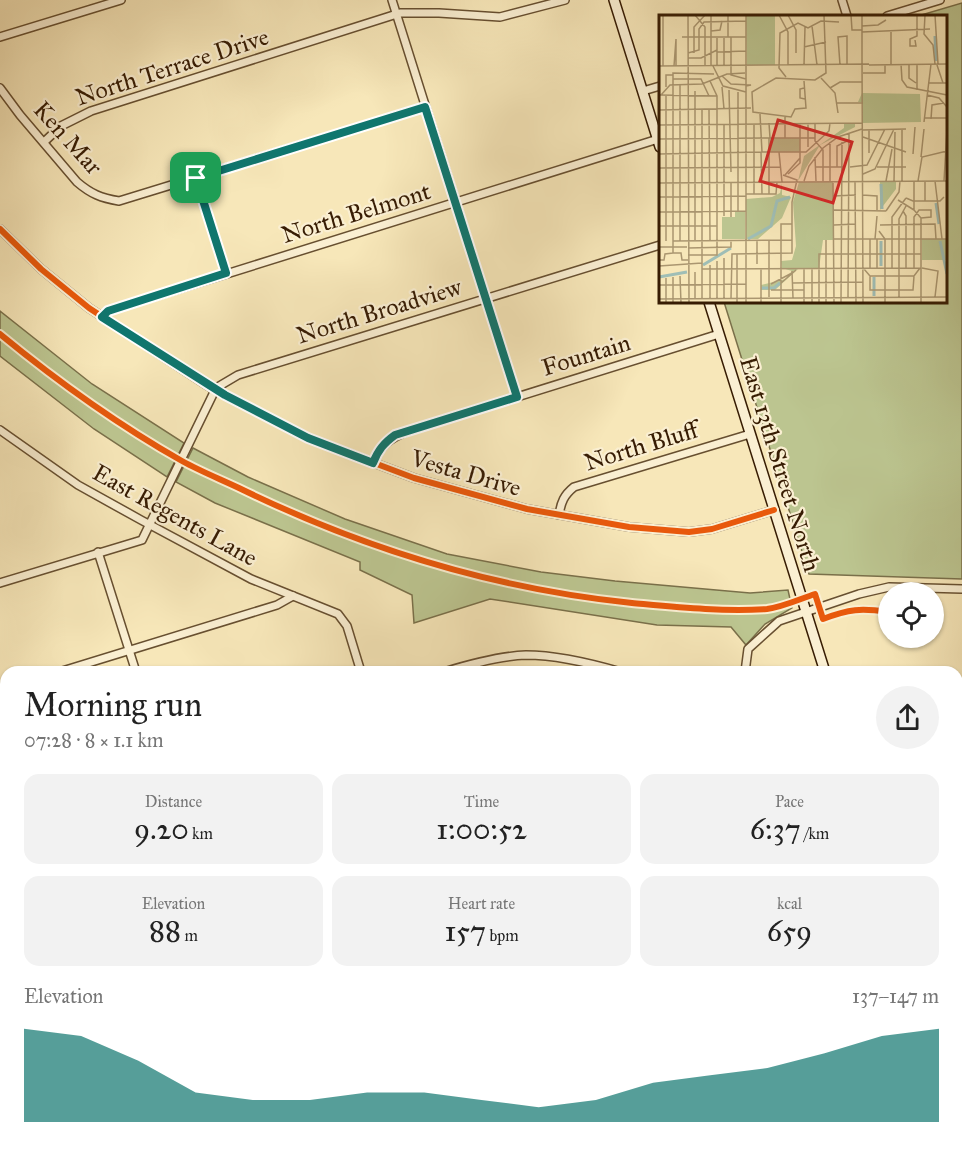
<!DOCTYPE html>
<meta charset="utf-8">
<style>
:root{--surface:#fff;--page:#f2f2f2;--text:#222;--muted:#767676;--accent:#0f766e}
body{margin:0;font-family:"IM FELL Great Primer",serif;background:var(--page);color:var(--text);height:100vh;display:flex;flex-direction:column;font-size:22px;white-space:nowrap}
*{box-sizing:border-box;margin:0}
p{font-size:20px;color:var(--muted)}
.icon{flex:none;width:33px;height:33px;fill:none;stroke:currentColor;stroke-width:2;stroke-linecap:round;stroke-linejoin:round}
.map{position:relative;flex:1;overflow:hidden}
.sheet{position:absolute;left:0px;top:666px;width:963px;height:488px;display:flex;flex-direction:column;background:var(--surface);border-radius:18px 18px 0 0;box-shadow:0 2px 4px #0004}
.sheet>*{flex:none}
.buttons{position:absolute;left:878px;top:582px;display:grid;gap:12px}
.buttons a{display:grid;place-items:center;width:66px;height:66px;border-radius:50%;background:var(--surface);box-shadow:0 2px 4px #0004;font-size:30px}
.pin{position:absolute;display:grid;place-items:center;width:51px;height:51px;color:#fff;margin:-26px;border-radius:12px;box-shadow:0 3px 9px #0006}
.round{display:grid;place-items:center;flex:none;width:63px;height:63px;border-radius:32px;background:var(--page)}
.overview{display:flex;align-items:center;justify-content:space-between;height:102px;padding:0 24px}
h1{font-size:33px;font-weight:600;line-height:45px}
.figures{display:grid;grid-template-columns:repeat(3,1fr);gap:9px;height:102px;padding:6px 24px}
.figures div{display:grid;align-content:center;border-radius:15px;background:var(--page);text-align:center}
.figures b{font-size:30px;font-weight:600}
.figures small{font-size:16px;font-weight:400}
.figures p{font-size:16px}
.chart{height:168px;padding:12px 24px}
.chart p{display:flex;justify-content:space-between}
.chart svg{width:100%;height:108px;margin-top:6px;fill:var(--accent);opacity:.7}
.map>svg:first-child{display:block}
.green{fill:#bcc590;stroke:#7a704a;stroke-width:1.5}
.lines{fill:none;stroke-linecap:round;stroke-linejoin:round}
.stream{stroke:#757d6e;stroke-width:2}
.minor-casing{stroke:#674f30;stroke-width:10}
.tertiary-casing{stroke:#674f30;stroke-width:11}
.secondary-casing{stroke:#371c03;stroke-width:12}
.minor{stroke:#faefd2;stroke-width:7}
.tertiary{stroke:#faefd2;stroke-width:8}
.secondary{stroke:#faefd2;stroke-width:9}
.cycleway-casing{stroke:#faefd2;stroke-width:10}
.cycleway{stroke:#e8590c;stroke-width:6}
.route-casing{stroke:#fff;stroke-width:12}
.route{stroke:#0f766e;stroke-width:8}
.labels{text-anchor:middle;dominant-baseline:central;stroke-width:4.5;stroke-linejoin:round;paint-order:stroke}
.street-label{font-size:24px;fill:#371c03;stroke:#faefd2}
.inset-river{fill:none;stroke:#9fbeb6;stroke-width:3}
.inset-road{fill:none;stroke:#aa9670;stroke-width:1.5}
.view{fill:#d62828;fill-opacity:0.15;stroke:#d62828;stroke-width:3}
.inset-edge{fill:none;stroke:#371c03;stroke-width:3}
</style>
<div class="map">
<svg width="962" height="1153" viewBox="0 0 962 1153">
<rect width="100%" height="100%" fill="#f7e7b9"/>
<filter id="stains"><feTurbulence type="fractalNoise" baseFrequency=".00333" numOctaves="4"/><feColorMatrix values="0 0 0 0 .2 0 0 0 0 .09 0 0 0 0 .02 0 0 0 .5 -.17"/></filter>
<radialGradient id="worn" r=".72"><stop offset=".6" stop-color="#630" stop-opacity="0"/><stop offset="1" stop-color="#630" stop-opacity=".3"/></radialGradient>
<g class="green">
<polygon points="962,3 962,579 809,574 724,302 946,302 946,16 918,16"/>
<polygon points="0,311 92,384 184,443 167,477 94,429 0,356"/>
<polygon points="193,448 248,477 345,519 447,554 541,572 615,581 750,593 788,590 792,608 765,624 746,645 731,627 657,625 490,599 414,623 412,595 360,570 360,562 215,503 176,482"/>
<polygon points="289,1148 464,1148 447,1153 291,1153"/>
</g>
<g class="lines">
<polyline class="stream" points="957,820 962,819"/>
<defs>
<g id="minor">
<polyline points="392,0 517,397"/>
<polyline points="842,0 847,16"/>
<polyline points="887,16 940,0"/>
<polyline points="0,37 121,0"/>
<path d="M0 88 20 115 77 182C91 194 101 198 119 201L425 107"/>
<polyline points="643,91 660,86"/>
<polyline points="44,142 61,126 91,111 400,13 439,13 500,17 565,0"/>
<polyline points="196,178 226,273"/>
<polyline points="0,229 41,269 89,308 208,386 308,438 414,478 527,509 629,527 689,532 712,529 774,510"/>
<polyline points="102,317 108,311 658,139"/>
<polyline points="0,430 78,485 141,520 251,579 338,614 347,626 361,672"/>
<path d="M373 463C381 445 390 438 408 431L719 334"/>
<path d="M559 515C561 502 564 495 574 487L750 434"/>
<polyline points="98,552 136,672"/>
<polyline points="0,583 142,540 216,388 238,375 660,245"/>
<polyline points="59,672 277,605 293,596"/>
<path d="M444 672C470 664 499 656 526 655 557 655 590 663 621 672"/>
<polyline points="745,672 748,649 779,621 859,594 889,587 962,589"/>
<polyline points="0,690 6,688"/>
<polyline points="957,697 962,697"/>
<polyline points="0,809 6,807"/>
<polyline points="957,878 962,877"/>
<polyline points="957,1000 962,999"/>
<polyline points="0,1044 6,1042"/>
<polyline points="0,1059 6,1058"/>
<polyline points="957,1123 962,1122"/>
<polyline points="285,1148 287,1153"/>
<polyline points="514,1148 515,1153"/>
<polyline points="741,1148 743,1153"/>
<polyline points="60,1153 77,1148"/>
<polyline points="461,1153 480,1148"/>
<polyline points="860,1153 879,1148"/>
</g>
<g id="tertiary">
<polyline points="0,960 6,980"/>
<polyline points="59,1148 60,1153"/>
</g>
<g id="secondary">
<polyline points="614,0 660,147"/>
<polyline points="709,302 825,672"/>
<polyline points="957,1092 962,1107"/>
</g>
</defs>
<use href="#minor" class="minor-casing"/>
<use href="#tertiary" class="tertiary-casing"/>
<use href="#secondary" class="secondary-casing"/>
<use href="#minor" class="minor"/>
<use href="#tertiary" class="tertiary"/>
<use href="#secondary" class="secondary"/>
<defs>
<g id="cycleway">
<polyline points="0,229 41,269 89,308 208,386 308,438 414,478 527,509 629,527 689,532 712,529 774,510"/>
<path d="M0 334C57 381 117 424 182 461 200 471 220 479 239 488 362 548 495 589 632 603 676 607 723 612 767 609 783 607 800 599 815 594L823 619C849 609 861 608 888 612"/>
</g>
</defs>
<use href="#cycleway" class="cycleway-casing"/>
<use href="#cycleway" class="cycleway"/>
</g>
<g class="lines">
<defs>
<path id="route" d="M425 107 517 397 395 435C384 443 378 450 373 463L308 438 225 395 102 317 108 311 226 273 196 178Z"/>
</defs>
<use href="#route" class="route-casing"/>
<use href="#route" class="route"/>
</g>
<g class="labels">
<g class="street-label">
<text transform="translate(172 67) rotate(-18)">North Terrace Drive</text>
<text transform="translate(68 138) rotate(48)">Ken Mar</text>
<text transform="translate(356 213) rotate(-17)">North Belmont</text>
<text transform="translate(379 311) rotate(-17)">North Broadview</text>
<text transform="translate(586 355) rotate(-17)">Fountain</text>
<text transform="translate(641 446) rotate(-17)">North Bluff</text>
<text transform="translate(780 464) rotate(73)">East 13th Street North</text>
<text transform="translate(466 473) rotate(16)">Vesta Drive</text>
<text transform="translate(175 515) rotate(29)">East Regents Lane</text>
</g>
</g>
<g transform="translate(659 15)">
<rect width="288" height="288" fill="#f7e7b9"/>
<path d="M87 0H116V50H88ZM203 78 261 79 262 107 204 108V87H199ZM185 108H196V112L161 130 139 166 145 141 185 113ZM111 123H141V137H111ZM237 166V174L221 195V167ZM140 167H174V225H164L160 253H140L116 275H102V270L127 264 133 256 123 253 122 246 133 245 137 231 134 187ZM123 168V180L132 182 123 203 99 224H87V184L113 182 121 178ZM76 196H86V224H63V202H76ZM263 224H288V245H263Z" fill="#bcc590"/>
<path class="inset-river" d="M276 21 277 46M222 169 223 194M277 188 280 209M89 224 112 211 118 186 131 182M222 226V251M281 226 288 259M44 250 72 233M0 262 28 257M215 262V281M103 273H115L121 268"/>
<path class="inset-road" d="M4 0V51M29 0 30 288M36 0 46 12V51M87 0V288M120 0 129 17V50M129 0 137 15V38M192 0 193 15H203M266 0 265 19 274 30 276 49M268 0H287M276 0 279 49M153 11 158 50M203 11 219 10 227 5M52 16 61 15 63 6M203 17 271 14M23 22H87M69 22V0M72 22V60L87 64M65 23V51M256 25 257 31H251V24L258 21V0M145 32 167 27M58 37 87 36M29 38 40 35V14L45 7 87 6M35 38V12L46 0M203 42 204 288M203 42V0M29 43H42L58 35M232 49V17M242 49 243 65 248 72 288 80M52 50V0M145 50 146 12M181 50 179 22 188 21V50M210 50 288 49M250 50V63L257 68M258 50V75M278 50 284 68M0 51 210 49M15 51 17 24V51M54 51 64 71 87 77M58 51V23M204 58H226V50M63 61 72 69 92 70 87 71M127 62 120 53 121 18 139 8 149 13 162 6 180 7M162 63 176 78 179 98M14 64H42L50 81M145 66 147 93 136 94 132 102 94 97 93 77 117 63 156 65 167 58 165 0M269 68H288M21 70V226M7 72V60H14M63 72 65 94M145 73 141 74V83L146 84M171 73 181 67H203M70 75 72 157M79 77V196M0 80 58 81M2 80 11 70 43 69 68 59 86 58M7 80V226M268 80 280 83 288 92M178 88H204M43 94V283M50 94 51 225M0 95 92 93M101 99 103 137H147L170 116 171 108M126 102V123M265 103H288M272 104 273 90 285 88M265 107 272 49M110 108 111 123H156M156 108V126L164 135V166M65 109V201M95 109V179M149 109V132M0 110 203 108M243 114V166M203 115 247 114M210 115V138M204 122 247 137M0 124 110 123V179M171 127V166M120 137 123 167M0 139 102 137 103 179M254 139 256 112M156 142 157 166M262 142 265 114M157 152H184M178 152V131L190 125M191 152 208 150 226 114M218 152H247M0 153 121 152M129 159 141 148V109M204 159 216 154 235 114M126 160 141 143M145 166 150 151 164 133 179 122 203 114M174 166 175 288M196 166 197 288M227 166 233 134M235 166 236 117M255 166V195L262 203V288M259 166 263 142 288 136M276 166 283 224M285 166 288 115M72 167V202M266 167V186M0 168 288 166M87 179H117L118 167M203 180 218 181V195M174 181 197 180M0 182 87 181M247 183 254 186H281L285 182M239 185 255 195M175 195 227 196M227 196 240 177 241 166M244 196 247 201V253M0 197 87 196M175 210 197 209M221 210 276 209 277 224M0 211H58M220 216 226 224V288M175 224H288M211 224V253M216 224 218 201M36 225V76M98 225V249M110 225V282M167 225V288M14 226 133 225M0 232H28M29 233 72 232V225M14 238V58L55 59M78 239V288M29 240H58V81L51 66M65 243V283M0 245H5L6 239 14 238H22L23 245H29M58 246V283M51 250V283M0 251 43 248M102 253V288M153 253V288M218 253V224M233 253V202L247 183M255 253V202L260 195H272V202L262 203M263 253 279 256 276 282M43 254 262 253M145 254V288M205 254 211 261H255L261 253M133 256 134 283M36 257V283M21 261 22 288M211 261V275H254L255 261M14 262V288M7 263V288M122 268 137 255M133 268 204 267M112 269 133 258M0 270 87 269M112 275H145M189 282 190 118M240 282V204L247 191M72 283 73 239 133 238V187L138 165 124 160M0 284 288 282M122 288V209H133M160 288V239H262M182 288 183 127"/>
<path class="view" d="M119 105 193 127 174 188 101 166Z"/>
<rect width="288" height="288" class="inset-edge"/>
</g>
<rect width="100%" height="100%" filter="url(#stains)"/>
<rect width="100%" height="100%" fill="url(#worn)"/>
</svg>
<div class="buttons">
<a><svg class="icon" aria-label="locate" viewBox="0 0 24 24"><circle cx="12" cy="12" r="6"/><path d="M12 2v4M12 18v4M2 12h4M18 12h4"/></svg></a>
</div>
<div class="pin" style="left:196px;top:178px;background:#1e9e55"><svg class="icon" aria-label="arrive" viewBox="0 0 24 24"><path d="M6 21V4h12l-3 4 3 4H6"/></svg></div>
<section class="sheet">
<div class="overview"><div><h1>Morning run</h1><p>07:28 · 8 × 1.1 km</p></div><a class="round"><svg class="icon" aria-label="share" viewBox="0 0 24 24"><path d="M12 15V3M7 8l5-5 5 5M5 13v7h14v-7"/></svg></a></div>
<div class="figures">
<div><p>Distance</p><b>9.20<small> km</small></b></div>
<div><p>Time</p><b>1:00:52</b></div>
<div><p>Pace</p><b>6:37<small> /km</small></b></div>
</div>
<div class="figures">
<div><p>Elevation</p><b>88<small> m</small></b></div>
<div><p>Heart rate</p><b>157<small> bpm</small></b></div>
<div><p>kcal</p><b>659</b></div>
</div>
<div class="chart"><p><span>Elevation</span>137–147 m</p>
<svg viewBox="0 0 160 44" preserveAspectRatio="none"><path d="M0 44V6L10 9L20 19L30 32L40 35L50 35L60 32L70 32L80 35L90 38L100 35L110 28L120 25L130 22L140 16L150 9L160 6V44z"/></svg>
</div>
</section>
</div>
